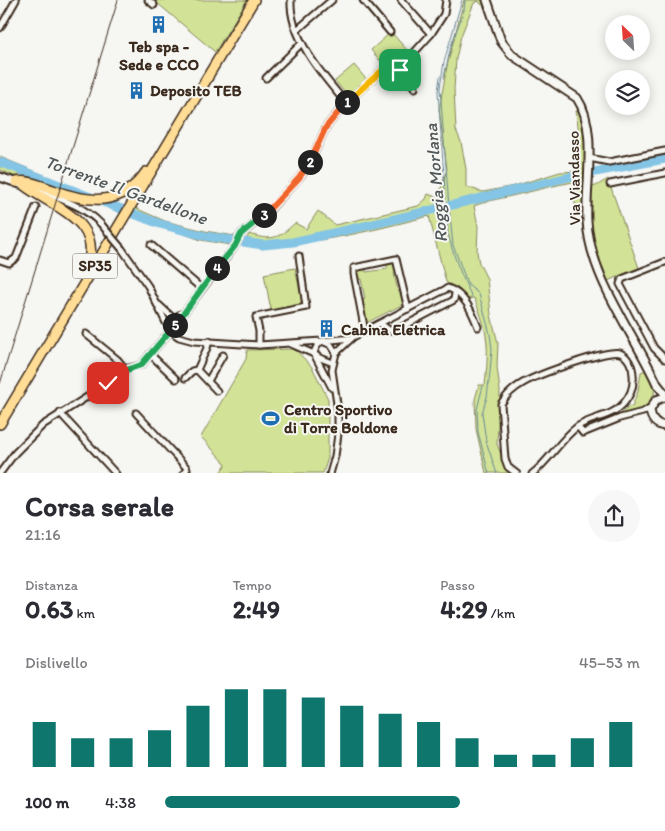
<!DOCTYPE html>
<html lang="it">
<meta charset="utf-8">
<style>
:root{--surface:#fff;--page:#f7f7f7;--text:#2b2b33;--muted:#7c7c81;--accent:#0f766e}
body{margin:0;font-family:Itim,sans-serif;background:var(--page);color:var(--text);height:100vh;display:flex;flex-direction:column;font-size:19px;white-space:nowrap}
*{box-sizing:border-box;margin:0}
p{font-size:16px;color:var(--muted)}
.icon{flex:none;width:28px;height:28px;fill:none;stroke:currentColor;stroke-width:2;stroke-linecap:round;stroke-linejoin:round}
.map{position:relative;height:473px;overflow:hidden}
.sheet{display:flex;flex-direction:column;background:var(--surface);flex:1}
.sheet>*{flex:none}
.needle{width:32px;rotate:335deg}
.controls{position:absolute;left:605px;top:15px;display:grid;gap:10px}
.controls a{display:grid;place-items:center;width:45px;height:45px;border-radius:50%;background:var(--surface);box-shadow:0 2px 12px #0003;font-size:25px}
.pin{position:absolute;display:grid;place-items:center;width:42px;height:42px;color:#fff;margin:-21px;border-radius:10px;box-shadow:0 2px 8px #0006}
.km{position:absolute;width:25px;height:25px;margin:-12px;border-radius:50%;background:#222;color:#fff;font-size:14px;line-height:25px;text-align:center}
.round{display:grid;place-items:center;flex:none;width:52px;height:52px;border-radius:26px;background:var(--page)}
.head{display:flex;align-items:center;justify-content:space-between;height:85px;padding:0 25px}
h1{font-size:28px;font-weight:700;line-height:38px}
.stats{display:grid;grid-template-columns:repeat(3,1fr);gap:8px;height:85px;padding:5px 25px}
.stats div{display:grid;align-content:center}
.stats b{font-size:25px;font-weight:700}
.stats small{font-size:14px;font-weight:400}
.stats p{font-size:14px}
.chart{height:140px;padding:10px 25px}
.chart p{display:flex;justify-content:space-between}
.chart svg{width:100%;height:90px;margin-top:5px;stroke:var(--accent);stroke-width:6}
ul{padding:0 25px;list-style:none;font-size:16px}
li{display:grid;grid-template-columns:80px 60px 1fr;align-items:center;height:38px}
li i{height:12px;border-radius:6px;background:var(--accent)}
.map>svg:first-child{display:block}
.green{fill:#d2e397;stroke:#86865a}
.lines{fill:none;stroke-linecap:round;stroke-linejoin:round}
.stream{stroke:#678695;stroke-width:1}
.river{stroke:#84c4e5;stroke-width:9}
.street-casing{stroke:#3b2a1e;stroke-width:9}
.secondary-casing{stroke:#3b2a1e;stroke-width:11}
.highway-casing{stroke:#3b2a1e;stroke-width:12}
.street{stroke:#f6f6f2;stroke-width:5}
.secondary{stroke:#f6f6f2;stroke-width:7}
.highway{stroke:#ffdd96;stroke-width:9}
.tram{stroke:#3b2a1e;stroke-width:1}
.street-bridge-casing{stroke:#3b2a1e;stroke-width:9;stroke-linecap:butt}
.street-bridge{stroke:#f6f6f2;stroke-width:5}
.split-1-casing{stroke:#fff;stroke-width:10}
.split-2-casing{stroke:#fff;stroke-width:10}
.split-3-casing{stroke:#fff;stroke-width:10}
.split-4-casing{stroke:#fff;stroke-width:10}
.split-5-casing{stroke:#fff;stroke-width:10}
.split-6-casing{stroke:#fff;stroke-width:10}
.split-7-casing{stroke:#fff;stroke-width:10}
.split-1{stroke:#f5b400;stroke-width:6}
.split-2{stroke:#f0652b;stroke-width:6}
.split-3{stroke:#f0652b;stroke-width:6}
.split-4{stroke:#22a559;stroke-width:6}
.split-5{stroke:#22a559;stroke-width:6}
.split-6{stroke:#22a559;stroke-width:6}
.split-7{stroke:#f5b400;stroke-width:6}
.labels{text-anchor:middle;dominant-baseline:central;stroke-width:4;stroke-linejoin:round;paint-order:stroke}
.shield{fill:#f6f6f2;stroke:#73675e;stroke-width:1}
.shield-label{font-size:15px;font-weight:bold;fill:#3b2a1e}
.poi-label{font-size:16px;font-weight:bold;fill:#3b2a1e;stroke:#f6f6f2;text-anchor:start}
.street-label{font-size:16px;fill:#3b2a1e;stroke:#f6f6f2}
.water-label{font-size:18px;font-style:italic;fill:#51585a;stroke:#f6f6f2}
</style>
<div class="map">
<svg width="665" height="474" viewBox="0 0 665 474">
<rect width="100%" height="100%" fill="#f6f6f2"/>
<filter id="ink" filterUnits="userSpaceOnUse"><feTurbulence type="fractalNoise" baseFrequency=".02" numOctaves="2"/><feDisplacementMap in="SourceGraphic" scale="10" xChannelSelector="R" yChannelSelector="G"/><feConvolveMatrix kernelMatrix="1 2 1 2 8 2 1 2 1" color-interpolation-filters="sRGB"/></filter>
<g filter="url(#ink)">
<g class="green">
<polygon points="157,0 247,0 215,52 156,2"/>
<path d="M464 0H485L486 3 482 5 478 1 474 3 461 36 456 59 454 89 456 130 461 142 466 169V187L483 192 514 186 560 172 578 171C581 151 579 131 576 111L580 110 586 143 582 205H575V184L573 182C555 185 538 190 520 194 504 198 489 200 474 206L478 226 477 252 479 263 487 279 491 315 498 343 497 367 500 391 497 444 508 473H486L476 429 475 399 479 385H485C489 348 489 333 474 298L468 299 446 282 429 216C371 231 303 248 244 245L249 234C272 241 278 239 295 223L306 229 318 211 335 225 418 206 426 199 428 194 438 198 447 169 439 110 447 66Z"/>
<polygon points="391,32 407,50 403,52 405,55 383,64 371,50"/>
<polygon points="354,65 366,79 350,94 346,94 335,81"/>
<polygon points="0,157 59,181 57,186 23,174 14,176 0,170"/>
<polygon points="608,179 639,268 605,282 589,229 589,187 596,186"/>
<polygon points="135,208 165,221 205,231 235,236 230,245 201,240 131,215"/>
<polygon points="395,262 397,272 394,273 398,292 401,292 404,304 366,323 362,300 365,299 361,279 358,279 357,272 358,270 364,268 366,272 387,269 387,264"/>
<polygon points="295,268 303,305 271,310 264,274"/>
<polygon points="295,349 312,367 328,399 328,458 323,473 220,473 226,464 201,437 246,359 247,350"/>
<path d="M648 369C654 385 658 392 649 408L618 416 630 406 632 407 638 391 641 372Z"/>
</g>
<g class="lines">
<g class="stream">
<polyline points="462,0 444,62 440,88 449,207 453,245 468,285 479,294 490,334 492,349 490,372 487,397 482,413 486,441 497,474"/>
<path d="M440 77 438 92 448 233C453 256 462 277 472 297"/>
<polyline points="444,77 451,46 464,10 465,0"/>
<polyline points="483,386 477,409 478,432 489,474"/>
</g>
<g class="river">
<polyline points="0,162 160,224 205,236 263,245 293,242 378,223 573,176"/>
<polyline points="595,172 665,159"/>
</g>
<defs>
<g id="street">
<polyline points="148,0 154,5"/>
<path d="M291 0C289 37 323 76 346 103"/>
<polyline points="363,0 390,32"/>
<polyline points="401,0 431,34"/>
<polyline points="0,28 16,0"/>
<polyline points="297,30 332,0"/>
<polyline points="394,63 415,88"/>
<polyline points="266,78 302,43"/>
<polyline points="589,158 609,162 665,151"/>
<polyline points="610,184 665,173"/>
<path d="M38 191C61 199 84 206 101 224"/>
<polyline points="151,245 202,289"/>
<polyline points="122,249 148,286 170,331 179,337 194,341 259,345 322,341 352,338"/>
<polyline points="0,260 9,263 16,258 36,207"/>
<polyline points="665,262 622,279 620,284 654,348 665,359"/>
<polyline points="159,305 173,318 181,314"/>
<polyline points="381,324 389,330 396,330 454,300 455,293"/>
<polyline points="365,332 354,274 354,268 396,259 408,309"/>
<polyline points="86,334 118,360 125,369"/>
<polyline points="209,341 207,348 197,370 217,391"/>
<polyline points="291,344 314,354 332,388"/>
<polyline points="259,345 259,331 256,317 306,307 299,256"/>
<polyline points="150,354 176,379"/>
<path d="M333 363 320 358 314 354C315 348 318 344 322 341L331 345 336 353"/>
<polyline points="185,378 192,371 197,370"/>
<polyline points="208,381 223,355"/>
<polyline points="60,413 116,474"/>
<polyline points="136,413 186,467 187,469 183,474"/>
<polyline points="578,427 583,433 620,418 643,412 651,407"/>
<polyline points="0,473 15,453 43,425 123,374 125,369 141,365 170,331 235,246 241,234 264,216 299,178 309,165 326,127 346,103 388,65 412,55 431,34 444,14 446,0"/>
<path d="M330 474 335 456 338 434V411L332 370 336 353 353 337 448 288C465 294 472 312 478 327"/>
<path d="M517 474 508 467 505 459 501 404C506 395 514 388 523 383 537 375 607 349 620 353 628 356 633 367 633 375 634 385 631 395 624 403 613 417 591 417 577 427 560 440 549 461 532 474"/>
</g>
<g id="secondary">
<path d="M487 0 501 41 512 55 577 98C598 129 585 185 587 221 590 278 634 333 657 384L665 394"/>
<polyline points="0,177 20,184"/>
<path d="M665 397 656 400 650 410C651 419 656 425 665 426"/>
</g>
<g id="highway">
<polyline points="205,81 254,0"/>
<path d="M16 182C30 180 41 186 53 190 88 203 122 207 146 172"/>
<path d="M25 186C56 209 109 223 84 274"/>
<polyline points="0,424 208,77"/>
</g>
</defs>
<use href="#street" class="street-casing"/>
<use href="#secondary" class="secondary-casing"/>
<use href="#highway" class="highway-casing"/>
<use href="#street" class="street"/>
<use href="#secondary" class="secondary"/>
<use href="#highway" class="highway"/>
<polyline class="tram" points="0,384 118,0"/>
<defs>
<polyline id="street-bridge" points="101,224 122,249"/>
</defs>
<use href="#street-bridge" class="street-bridge-casing"/>
<use href="#street-bridge" class="street-bridge"/>
</g>
</g>
<g class="lines" filter="url(#ink)">
<defs>
<polyline id="split-1" points="347,102 388,65 394,63 400,70"/>
<polyline id="split-2" points="310,162 326,127 347,102"/>
<polyline id="split-3" points="264,215 299,178 310,162"/>
<polyline id="split-4" points="217,268 235,246 241,234 264,215"/>
<polyline id="split-5" points="175,325 217,268"/>
<polyline id="split-6" points="124,371 141,365 175,325"/>
<polyline id="split-7" points="108,383 123,374 124,371"/>
</defs>
<use href="#split-1" class="split-1-casing"/>
<use href="#split-2" class="split-2-casing"/>
<use href="#split-3" class="split-3-casing"/>
<use href="#split-4" class="split-4-casing"/>
<use href="#split-5" class="split-5-casing"/>
<use href="#split-6" class="split-6-casing"/>
<use href="#split-7" class="split-7-casing"/>
<use href="#split-1" class="split-1"/>
<use href="#split-2" class="split-2"/>
<use href="#split-3" class="split-3"/>
<use href="#split-4" class="split-4"/>
<use href="#split-5" class="split-5"/>
<use href="#split-6" class="split-6"/>
<use href="#split-7" class="split-7"/>
</g>
<defs>
<symbol id="building-bare" viewBox="-9 -9 18 18"><path d="M-4-6H4V6H1V3H-1V6H-4ZM-2.5-4.3h1.7v1.8h-1.7ZM.8-4.3h1.7v1.8H.8ZM-2.5-1h1.7V.8h-1.7ZM.8-1h1.7V.8H.8Z" fill="#1f6fb2" stroke="#f6f6f2" stroke-width="2.5" paint-order="stroke"/></symbol>
<symbol id="stadium-bare" viewBox="-9 -9 18 18"><path d="M0-5a6.5 5 0 1 0 0 10a6.5 5 0 1 0 0-10ZM-3.5-1.8h7v3.6h-7Z" fill="#1f6fb2" stroke="#f6f6f2" stroke-width="2.5" paint-order="stroke"/></symbol>
</defs>
<g fill-rule="evenodd">
<use href="#building-bare" x="146" y="12" width="25" height="25"/>
<use href="#building-bare" x="124" y="78" width="25" height="25"/>
<use href="#building-bare" x="314" y="316" width="25" height="25"/>
<use href="#stadium-bare" x="258" y="406" width="25" height="25"/>
</g>
<g class="labels">
<rect class="shield" x="72.5" y="253.5" width="45" height="25" rx="4"/>
<g class="shield-label">
<text x="95" y="266">SP35</text>
</g>
<g class="poi-label">
<text x="159" y="46" text-anchor="middle">Teb spa -<tspan x="159" dy="18">Sede e CCO</tspan></text>
<text x="150" y="90">Deposito TEB</text>
<text x="341" y="329">Cabina Eletrica</text>
<text x="284" y="409">Centro Sportivo<tspan x="284" dy="18">di Torre Boldone</tspan></text>
</g>
<g class="street-label">
<text transform="translate(574 178) rotate(-91)">Via Viandasso</text>
</g>
<g class="water-label">
<text transform="translate(436 183) rotate(-95)">Roggia Morlana</text>
<text transform="translate(126 190) rotate(20)">Torrente Il Gardellone</text>
</g>
</g>
</svg>
<div class="controls">
<a><svg class="needle" viewBox="-14 -14 28 28"><path d="M0-13l5 13h-10z" fill="#e53935"/><path d="M0 13l5-13h-10z" fill="#7c7c81"/></svg></a>
<a><svg class="icon" aria-label="layers" viewBox="0 0 24 24"><path d="M12 4l9 5-9 5-9-5zM3 14l9 5 9-5"/></svg></a>
</div>
<div class="pin" style="left:400px;top:70px;background:#1e9e55"><svg class="icon" aria-label="arrive" viewBox="0 0 24 24"><path d="M6 21V4h12l-3 4 3 4H6"/></svg></div>
<div class="pin" style="left:108px;top:383px;background:#d93025"><svg class="icon" aria-label="check" viewBox="0 0 24 24"><path d="M5 12l5 5 9-10"/></svg></div>
<b class="km" style="left:347px;top:102px">1</b>
<b class="km" style="left:310px;top:162px">2</b>
<b class="km" style="left:264px;top:215px">3</b>
<b class="km" style="left:217px;top:268px">4</b>
<b class="km" style="left:175px;top:325px">5</b>
</div>
<section class="sheet">
<div class="head"><div><h1>Corsa serale</h1><p>21:16</p></div><a class="round"><svg class="icon" aria-label="share" viewBox="0 0 24 24"><path d="M12 15V3M7 8l5-5 5 5M5 13v7h14v-7"/></svg></a></div>
<div class="stats">
<div><p>Distanza</p><b>0.63<small> km</small></b></div>
<div><p>Tempo</p><b>2:49</b></div>
<div><p>Passo</p><b>4:29<small> /km</small></b></div>
</div>
<div class="chart"><p><span>Dislivello</span>45–53 m</p>
<svg viewBox="0 0 160 44" preserveAspectRatio="none"><path d="M5 44V22M15 44V30M25 44V30M35 44V26M45 44V14M55 44V6M65 44V6M75 44V10M85 44V14M95 44V18M105 44V22M115 44V30M125 44V38M135 44V38M145 44V30M155 44V22"/></svg>
</div>
<ul>
<li><b>100 m</b>4:38<i style="width:62%"></i></li>
</ul>
</section>
